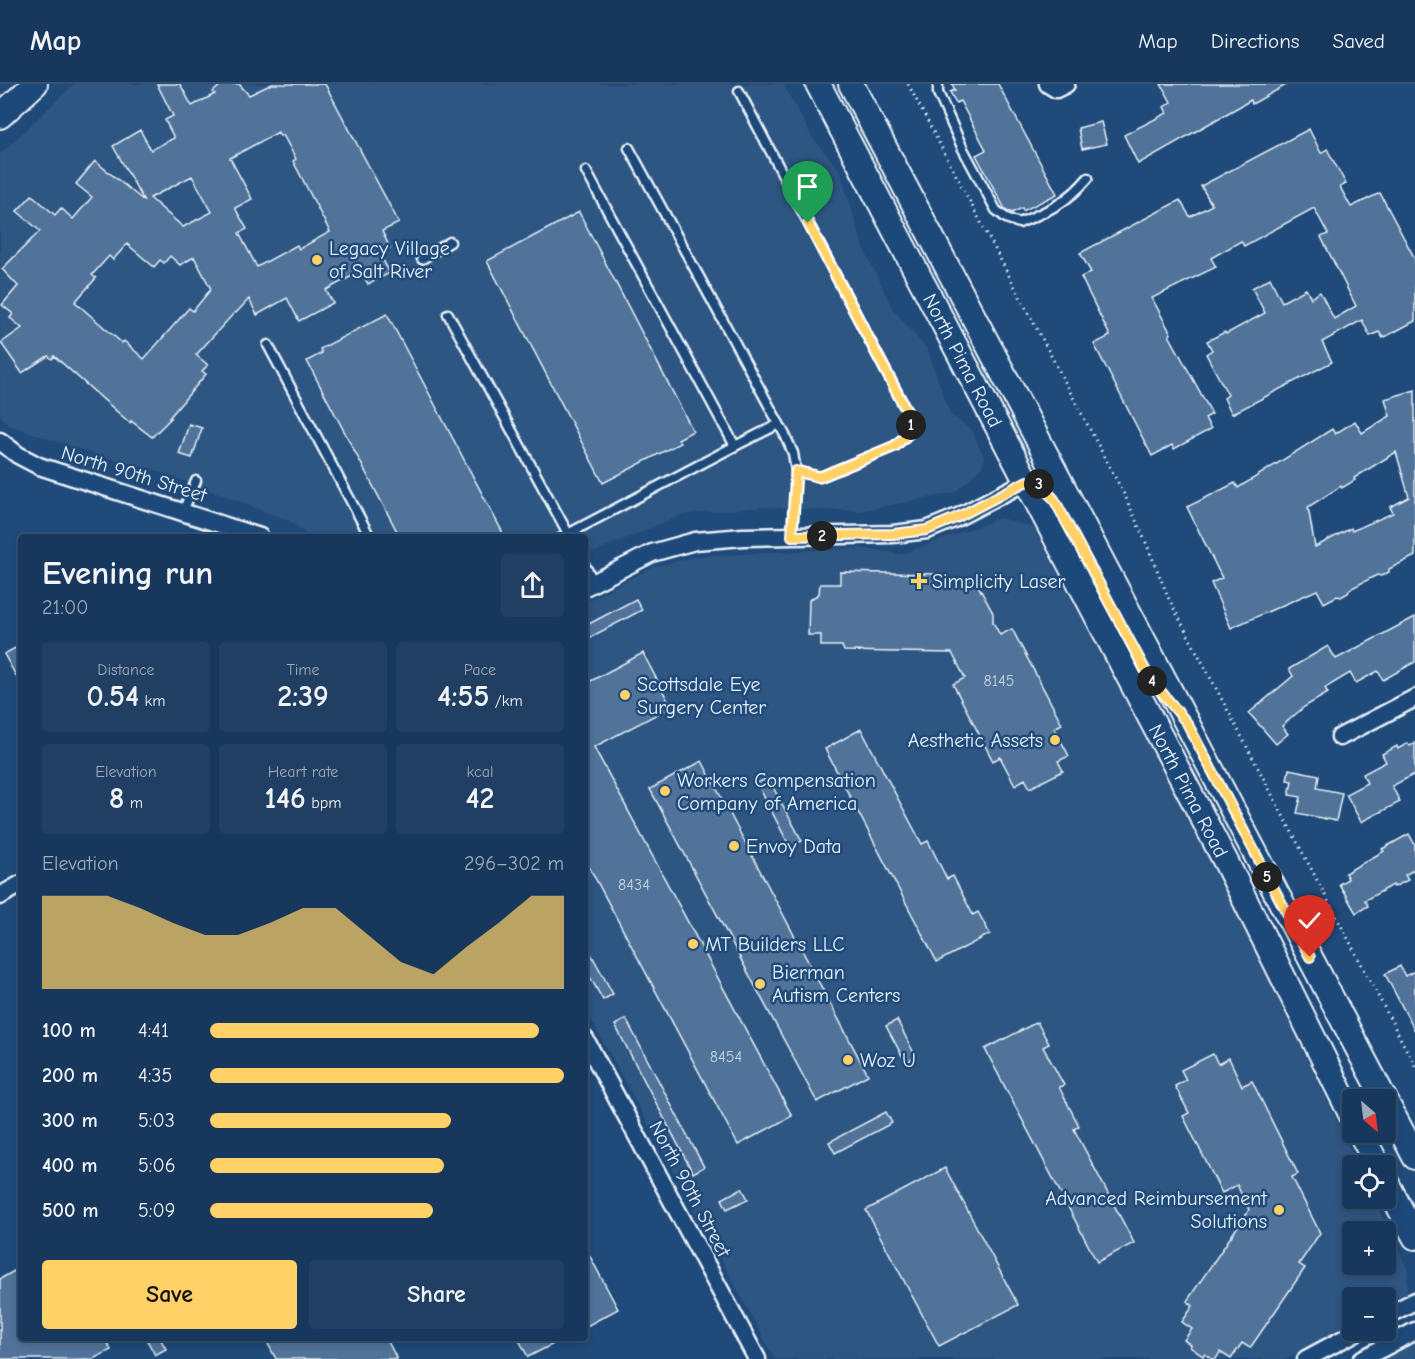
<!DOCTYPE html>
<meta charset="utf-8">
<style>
:root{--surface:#17385c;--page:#203f62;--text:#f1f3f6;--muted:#9eacbb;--line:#365272;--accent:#ffd166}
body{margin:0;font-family:"Comic Neue",sans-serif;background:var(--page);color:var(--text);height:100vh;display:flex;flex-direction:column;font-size:22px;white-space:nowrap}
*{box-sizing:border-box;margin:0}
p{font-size:20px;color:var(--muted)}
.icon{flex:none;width:33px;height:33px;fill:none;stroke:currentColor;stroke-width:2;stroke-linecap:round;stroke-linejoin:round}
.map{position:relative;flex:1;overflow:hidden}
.drawer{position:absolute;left:18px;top:450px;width:570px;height:807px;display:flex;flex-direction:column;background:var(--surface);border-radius:6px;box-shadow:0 3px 9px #0003,0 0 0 2px var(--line)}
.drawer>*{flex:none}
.needle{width:39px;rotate:152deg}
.controls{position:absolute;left:1342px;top:1005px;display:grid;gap:12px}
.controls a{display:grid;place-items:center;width:54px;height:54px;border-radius:6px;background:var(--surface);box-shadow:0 3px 9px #0003,0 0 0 2px var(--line);font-size:30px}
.pin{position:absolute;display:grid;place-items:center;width:51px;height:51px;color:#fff;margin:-62px -26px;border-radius:50% 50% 50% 0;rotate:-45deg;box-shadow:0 0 6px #0007}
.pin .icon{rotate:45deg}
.km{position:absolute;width:30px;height:30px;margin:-15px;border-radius:50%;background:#222;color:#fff;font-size:16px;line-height:30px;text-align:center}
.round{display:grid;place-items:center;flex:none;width:63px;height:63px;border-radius:6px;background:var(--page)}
.summary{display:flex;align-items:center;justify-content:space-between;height:102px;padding:0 24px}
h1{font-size:33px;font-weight:600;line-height:45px}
.metrics{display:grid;grid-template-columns:repeat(3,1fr);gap:9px;height:102px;padding:6px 24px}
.metrics div{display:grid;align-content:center;border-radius:6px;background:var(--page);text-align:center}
.metrics b{font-size:30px;font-weight:600}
.metrics small{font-size:16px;font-weight:400}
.metrics p{font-size:16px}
.chart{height:168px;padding:12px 24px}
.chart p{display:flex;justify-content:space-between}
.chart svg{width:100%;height:108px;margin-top:6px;fill:var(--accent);opacity:.7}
.primary-button{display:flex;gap:12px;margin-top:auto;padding:12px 24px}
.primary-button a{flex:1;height:69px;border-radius:6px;background:var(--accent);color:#111;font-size:24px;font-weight:600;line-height:69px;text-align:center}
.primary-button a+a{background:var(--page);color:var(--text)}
ul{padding:0 24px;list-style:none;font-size:20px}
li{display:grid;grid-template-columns:96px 72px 1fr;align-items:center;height:45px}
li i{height:15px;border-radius:8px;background:var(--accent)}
header{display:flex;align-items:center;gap:36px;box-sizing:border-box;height:84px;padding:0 30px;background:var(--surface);border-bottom:2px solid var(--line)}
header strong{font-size:28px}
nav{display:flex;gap:33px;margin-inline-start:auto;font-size:21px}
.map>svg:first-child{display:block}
.built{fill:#2e5683;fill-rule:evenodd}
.building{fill:#517399;stroke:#e8f1f8;stroke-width:1.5;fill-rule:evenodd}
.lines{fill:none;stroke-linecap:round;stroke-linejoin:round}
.service-casing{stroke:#e8f1f8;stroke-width:13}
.minor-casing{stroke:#e8f1f8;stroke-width:21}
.secondary-casing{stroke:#e8f1f8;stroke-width:28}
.path{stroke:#e8f1f8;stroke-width:3;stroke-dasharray:1.5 4.5;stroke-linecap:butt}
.service{stroke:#1f4a7a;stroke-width:8}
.minor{stroke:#1f4a7a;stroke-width:16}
.secondary{stroke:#1f4a7a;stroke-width:24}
.route-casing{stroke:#fff;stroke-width:12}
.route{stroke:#ffd166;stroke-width:8}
.poi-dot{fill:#ffd166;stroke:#1f4a7a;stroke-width:2}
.labels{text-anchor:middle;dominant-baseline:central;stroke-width:5;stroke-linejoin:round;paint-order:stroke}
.number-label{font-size:16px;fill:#c2d2e0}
.poi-label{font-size:20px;fill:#e8f1f8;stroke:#1f4a7a;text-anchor:start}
.street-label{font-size:20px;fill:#e8f1f8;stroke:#1f4a7a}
</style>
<header>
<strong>Map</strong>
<nav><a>Map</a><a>Directions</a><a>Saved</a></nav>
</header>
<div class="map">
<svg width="1415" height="1275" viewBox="0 0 1415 1275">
<rect width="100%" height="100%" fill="#1f4a7a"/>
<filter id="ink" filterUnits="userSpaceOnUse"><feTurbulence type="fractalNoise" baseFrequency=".0167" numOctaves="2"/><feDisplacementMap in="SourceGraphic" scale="12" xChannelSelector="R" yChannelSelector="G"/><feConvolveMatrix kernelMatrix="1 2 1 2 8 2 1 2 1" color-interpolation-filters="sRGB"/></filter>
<g filter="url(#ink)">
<g class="built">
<polygon points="74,0 783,0 812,53 840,87 863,163 893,225 928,267 950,330 972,347 985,375 981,384 954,409 859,427 761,423 681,431 585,472 585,453 310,453 290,437 218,409 151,385 94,370 8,341 0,331 0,70"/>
<path d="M1000 434 1034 444 1228 810 1358 1081 1353 1082V1114L1374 1115 1408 1186 1407 1209 1386 1220V1214H1353V1238L1287 1275H775L585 924V518L653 483 698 472 862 464 902 470ZM1353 1148H1386V1180H1353Z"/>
<polygon points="1415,1257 1415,1275 1381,1275"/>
</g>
<g class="building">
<path d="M157 0H180L192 22 215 10 213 8 222 0H239L249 11 272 0H325L399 139 382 147 390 164 379 169 390 189 368 200 361 187 326 206 333 219 299 237 287 214 257 231 249 215 236 229 235 228 196 271 208 281 202 287 206 290 169 334H171L152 353 131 337 130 339 54 272 52 275 48 272 22 289 1 259 22 244 10 234 13 230 2 221 18 202 2 185 40 147 17 127 32 111 55 131 61 124 73 135 92 113 76 100 95 77 144 117 113 62 140 46 151 66 174 54 165 36 173 32ZM278 48 280 52 283 51 296 75 293 77 330 148 299 165 297 161 257 183 239 149 247 145 235 124 252 115 230 74ZM192 92 212 128 183 143 150 114ZM127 160 154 183 160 176 164 179 170 172 180 181 194 173 211 205 193 227 189 224 144 275 124 257 122 259 75 218 96 194 92 191 109 172 113 176Z"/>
<polygon points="952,0 998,0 1057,110 1023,127 1022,124 1012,129 1005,125 976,71 986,66 960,17 956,19 950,8 955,6"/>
<polygon points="1161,0 1288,0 1252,20 1251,16 1138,80 1124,51 1167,29 1164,23 1171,18"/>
<polygon points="1101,38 1107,60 1082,65 1078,44"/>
<polygon points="1309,45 1321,69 1327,65 1346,100 1340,103 1351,123 1380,109 1415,175 1415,237 1383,254 1379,248 1370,252 1362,236 1322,258 1332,278 1232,330 1224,314 1228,311 1206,270 1212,266 1207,257 1225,248 1226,250 1265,229 1252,204 1270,194 1282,218 1306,205 1311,214 1320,208 1334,235 1356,222 1321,153 1328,150 1314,124 1244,162 1241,157 1211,174 1216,183 1152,214 1171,250 1169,251 1212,330 1205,334 1211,345 1174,365 1172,361 1152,372 1094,260 1110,252 1081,193 1091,188 1080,169 1180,116 1190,133 1212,121 1201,102"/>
<polygon points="579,128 693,347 678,355 680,359 603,399 487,177"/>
<polygon points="387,230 505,453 400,453 307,277 322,269 320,265"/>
<path d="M1415 306V472L1389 485V488L1381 492 1377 491 1350 505 1348 509 1341 513 1337 512 1324 519 1317 506 1231 544 1211 499 1222 494 1187 423 1235 399 1238 404 1332 345 1335 350 1355 337 1362 349 1390 332 1385 315ZM1396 368 1409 413 1390 423 1393 429 1352 447 1351 444 1315 463 1308 423 1341 402 1342 404 1355 396 1354 394Z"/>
<polygon points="189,340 202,344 192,374 179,370"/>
<polygon points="840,488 935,490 938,496 975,496 993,529 993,538 1000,551 1012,545 1062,640 1054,644 1069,672 1058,677 1063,687 1030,704 1025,695 1015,701 1000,673 993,677 953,600 965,594 952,569 844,567 842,562 821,562 821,551 808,551 809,516 819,510 820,500 840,500"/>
<polygon points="636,515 642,526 585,556 585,542"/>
<polygon points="1415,533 1415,578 1383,596 1378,587 1356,599 1350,589 1325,604 1328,609 1304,623 1282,642 1288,650 1276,660 1249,629 1293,592 1289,585 1328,562 1336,575"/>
<polygon points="21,561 21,601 4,570"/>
<polygon points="643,569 671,623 594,663 792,1032 738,1061 585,775 585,600"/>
<polygon points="861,645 922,760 928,757 947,795 953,792 973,831 978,828 990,850 937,878 825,665"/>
<polygon points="1408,659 1410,662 1415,659 1415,690 1392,702 1400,718 1361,738 1346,710 1367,699 1363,690 1386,678 1382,670 1397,662 1398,665"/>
<polygon points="702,677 868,991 817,1018 650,705"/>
<polygon points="1289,685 1319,691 1317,704 1342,709 1336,737 1297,729 1301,713 1289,711 1292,697 1287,696"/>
<polygon points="768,694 802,757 790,763 757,699"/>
<polygon points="1409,750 1415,761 1415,785 1405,791 1408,796 1394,803 1393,801 1365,816 1368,822 1356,829 1339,800 1348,795 1345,789 1384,767 1382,765"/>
<polygon points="585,859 613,910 603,916 585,884"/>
<polygon points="1400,882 1405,892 1415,887 1415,947 1385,890"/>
<polygon points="626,935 704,1083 693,1089 615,941"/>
<polygon points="897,936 916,973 906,979 886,942"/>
<polygon points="1037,938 1049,960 1043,963 1064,1001 1059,1003 1079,1042 1074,1045 1134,1159 1097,1178 985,965"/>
<polygon points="1213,970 1218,980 1229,974 1242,1002 1252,997 1298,1090 1292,1093 1320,1149 1299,1180 1305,1184 1250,1264 1242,1259 1231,1275 1220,1268 1216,1275 1212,1275 1205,1270 1203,1272 1190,1263 1191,1261 1184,1256 1192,1245 1182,1238 1193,1222 1187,1217 1249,1126 1237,1101 1222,1109 1183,1032 1189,1029 1175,1002 1186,996 1181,986"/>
<polygon points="886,1028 892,1039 835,1069 829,1058"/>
<polygon points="945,1084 1018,1221 939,1262 866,1126"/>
<polygon points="742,1104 748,1115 727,1125 722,1115"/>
<polygon points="585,1163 618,1225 585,1243"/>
<polygon points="21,1183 21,1254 105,1254 111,1266 93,1275 0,1275 0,1195"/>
<polygon points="146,1254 160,1254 166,1265 155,1271"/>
<polygon points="265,1254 386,1254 397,1275 276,1275"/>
<polygon points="518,1254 565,1254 528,1273"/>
</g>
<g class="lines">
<defs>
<g id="service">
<path d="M938 0V9L963 65 996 126 1006 134 1019 139C1048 127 1067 119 1088 94"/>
<polyline points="629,64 785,351 793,369 796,387 820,393 895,362 909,349 912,337 739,7"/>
<polyline points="422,175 450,158"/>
<polyline points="448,230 570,453"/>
<polyline points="268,261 370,453"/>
<polyline points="735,362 779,340"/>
<polyline points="183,427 196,397"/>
<polyline points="792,452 796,387"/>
<polyline points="562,453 735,362 586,87"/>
<polyline points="585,482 594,498"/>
</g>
<g id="minor">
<polyline points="1048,0 1056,5 1066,0"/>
<polyline points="0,357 18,371 39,382 260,453"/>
<polyline points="585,503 652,469 695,457 743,453 893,450 927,446 958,433 1027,397"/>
<polyline points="1340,653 1415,614"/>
<polyline points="0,812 21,800"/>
<polyline points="585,955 757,1275"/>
<polyline points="1386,1232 1415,1217"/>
<polyline points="1306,1275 1360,1246"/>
<polyline points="1362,1275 1415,1247"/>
</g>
<g id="secondary">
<path id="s1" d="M818 0 1227 780 1353 1034"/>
<polyline points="851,0 1385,1016"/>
<polyline points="0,32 35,0"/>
<polyline points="1386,1018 1415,1073"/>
<polyline points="1360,1048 1378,1082"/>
<polyline points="1386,1098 1415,1153"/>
</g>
</defs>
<use href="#service" class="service-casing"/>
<use href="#minor" class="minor-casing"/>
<use href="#secondary" class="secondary-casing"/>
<polyline class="path" points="908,0 1125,412 1147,461 1169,515 1415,982"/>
<use href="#service" class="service"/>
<use href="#minor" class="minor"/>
<use href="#secondary" class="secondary"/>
</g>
</g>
<g class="lines" filter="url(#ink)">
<defs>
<polyline id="route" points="808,139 912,337 909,349 895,362 820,393 796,387 792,452 893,450 927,446 958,433 1027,397 1041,401 1054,415 1149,593 1187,639 1310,873"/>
</defs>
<use href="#route" class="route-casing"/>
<use href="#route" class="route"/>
</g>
<g class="poi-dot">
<circle cx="317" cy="176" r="6"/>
<path d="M916 488h6v6h6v6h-6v6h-6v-6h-6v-6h6z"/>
<circle cx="625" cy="611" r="6"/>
<circle cx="1055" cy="656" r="6"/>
<circle cx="665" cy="707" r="6"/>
<circle cx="734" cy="762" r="6"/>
<circle cx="693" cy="860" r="6"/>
<circle cx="760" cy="900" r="6"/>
<circle cx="848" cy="976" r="6"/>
<circle cx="1279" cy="1126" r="6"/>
</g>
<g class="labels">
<g class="number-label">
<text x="999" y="597">8145</text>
<text x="634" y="801">8434</text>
<text x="726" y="973">8454</text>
</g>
<g class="poi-label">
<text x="329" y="164">Legacy Village<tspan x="329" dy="23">of Salt River</tspan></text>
<text x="932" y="497">Simplicity Laser</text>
<text x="637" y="600">Scottsdale Eye<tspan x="637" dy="23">Surgery Center</tspan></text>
<text x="1043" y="656" text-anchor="end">Aesthetic Assets</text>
<text x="677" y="696">Workers Compensation<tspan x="677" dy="23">Company of America</tspan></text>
<text x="746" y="762">Envoy Data</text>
<text x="705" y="860">MT Builders LLC</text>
<text x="772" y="888">Bierman<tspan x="772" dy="23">Autism Centers</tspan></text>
<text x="860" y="976">Woz U</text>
<text x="1267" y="1114" text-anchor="end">Advanced Reimbursement<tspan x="1267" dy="23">Solutions</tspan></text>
</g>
<g class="street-label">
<text stroke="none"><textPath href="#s1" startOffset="312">North Pima Road</textPath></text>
<text transform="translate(134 390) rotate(17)">North 90th Street</text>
<text stroke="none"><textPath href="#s1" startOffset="798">North Pima Road</textPath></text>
<text transform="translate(690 1105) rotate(62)">North 90th Street</text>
</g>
</g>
</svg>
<div class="controls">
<a><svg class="needle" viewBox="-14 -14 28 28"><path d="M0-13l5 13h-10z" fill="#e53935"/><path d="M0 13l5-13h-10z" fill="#9eacbb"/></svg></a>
<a><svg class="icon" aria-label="locate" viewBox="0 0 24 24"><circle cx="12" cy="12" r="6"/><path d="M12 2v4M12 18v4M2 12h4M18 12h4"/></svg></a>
<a>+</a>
<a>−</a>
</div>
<div class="pin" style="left:808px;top:139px;background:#1e9e55"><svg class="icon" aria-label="arrive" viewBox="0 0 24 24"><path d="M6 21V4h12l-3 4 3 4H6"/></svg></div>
<div class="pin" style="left:1310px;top:873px;background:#d93025"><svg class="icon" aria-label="check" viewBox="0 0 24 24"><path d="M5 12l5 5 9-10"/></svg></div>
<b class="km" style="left:911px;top:341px">1</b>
<b class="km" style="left:822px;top:452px">2</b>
<b class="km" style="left:1039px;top:400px">3</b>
<b class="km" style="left:1152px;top:597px">4</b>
<b class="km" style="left:1267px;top:793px">5</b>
<section class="drawer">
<div class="summary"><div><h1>Evening run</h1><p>21:00</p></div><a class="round"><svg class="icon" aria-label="share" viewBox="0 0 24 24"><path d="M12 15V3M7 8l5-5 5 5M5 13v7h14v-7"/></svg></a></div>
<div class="metrics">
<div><p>Distance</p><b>0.54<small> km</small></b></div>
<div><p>Time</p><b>2:39</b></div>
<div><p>Pace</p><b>4:55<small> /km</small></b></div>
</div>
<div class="metrics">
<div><p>Elevation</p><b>8<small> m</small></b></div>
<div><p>Heart rate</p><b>146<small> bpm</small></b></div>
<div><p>kcal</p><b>42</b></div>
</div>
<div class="chart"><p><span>Elevation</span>296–302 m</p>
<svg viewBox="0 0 160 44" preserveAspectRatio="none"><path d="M0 44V6L10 6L20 6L30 11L40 17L50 22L60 22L70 17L80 11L90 11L100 22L110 33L120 38L130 27L140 17L150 6L160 6V44z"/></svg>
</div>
<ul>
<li><b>100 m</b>4:41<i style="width:93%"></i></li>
<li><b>200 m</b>4:35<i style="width:100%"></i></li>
<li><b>300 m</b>5:03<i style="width:68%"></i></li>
<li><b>400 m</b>5:06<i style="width:66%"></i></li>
<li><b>500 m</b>5:09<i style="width:63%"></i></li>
</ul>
<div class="primary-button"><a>Save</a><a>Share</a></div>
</section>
</div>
